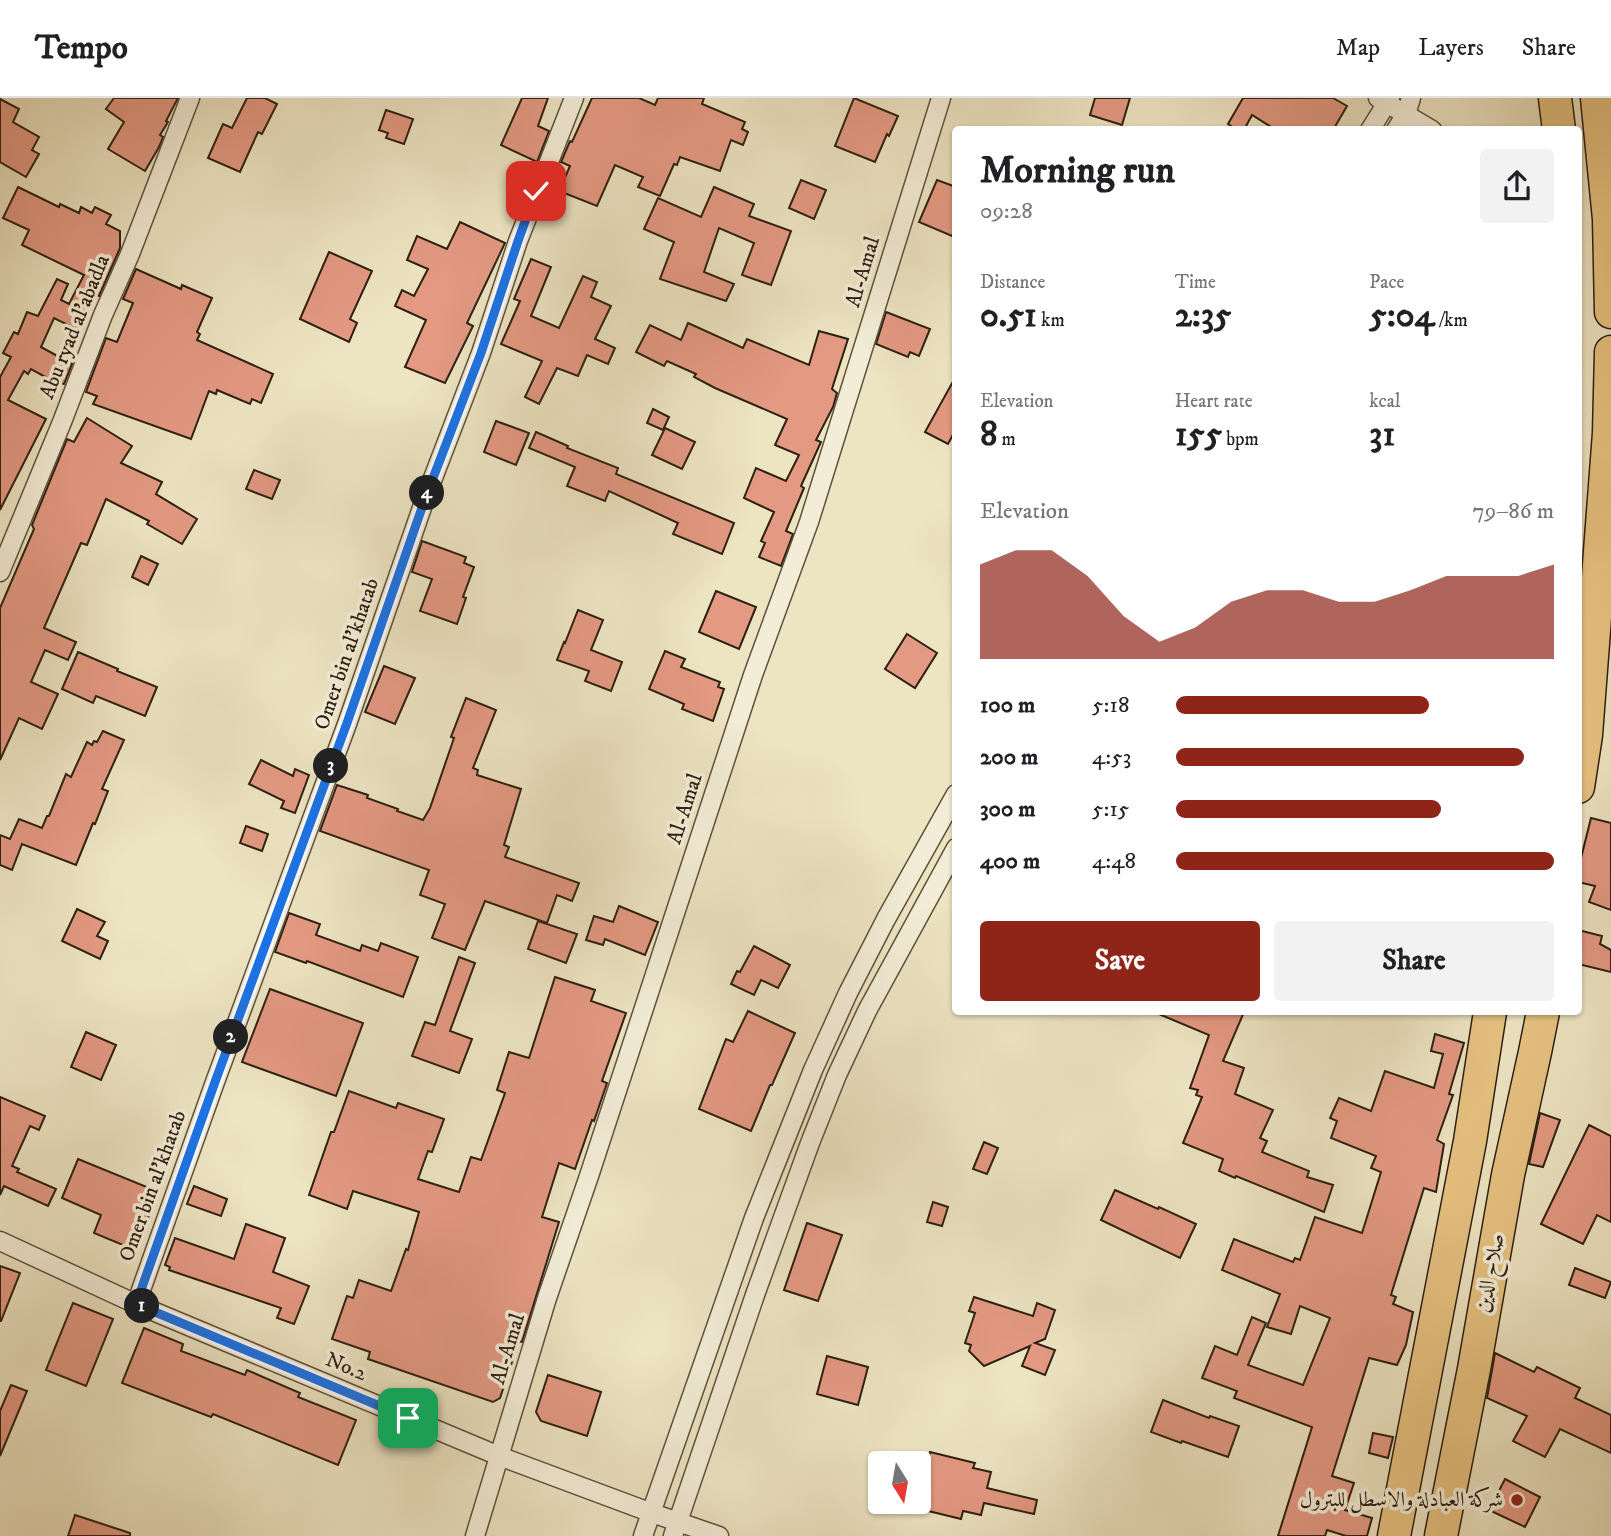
<!DOCTYPE html>
<meta charset="utf-8">
<style>
:root{--surface:#fff;--page:#f2f2f2;--text:#202124;--muted:#757577;--line:#e0e0e0;--accent:#8f2418}
body{margin:0;font-family:"IM FELL DW Pica",Amiri,serif;background:var(--page);color:var(--text);height:100vh;display:flex;flex-direction:column;font-size:26px;white-space:nowrap}
*{box-sizing:border-box;margin:0}
p{font-size:23px;color:var(--muted)}
.icon{flex:none;width:38px;height:38px;fill:none;stroke:currentColor;stroke-width:2;stroke-linecap:round;stroke-linejoin:round}
.map{position:relative;flex:1;overflow:hidden}
.sheet{position:absolute;left:952px;top:28px;width:630px;height:889px;display:flex;flex-direction:column;background:var(--surface);border-radius:7px;box-shadow:0 2px 5px #0004}
.sheet>*{flex:none}
.needle{width:46px;rotate:169deg}
.buttons{position:absolute;left:868px;top:1353px;display:grid;gap:14px}
.buttons a{display:grid;place-items:center;width:63px;height:63px;border-radius:7px;background:var(--surface);box-shadow:0 2px 5px #0004;font-size:35px}
.pin{position:absolute;display:grid;place-items:center;width:60px;height:60px;color:#fff;margin:-30px;border-radius:14px;box-shadow:0 4px 10px #0006}
.km{position:absolute;width:35px;height:35px;margin:-18px;border-radius:50%;background:#222;color:#fff;font-size:19px;line-height:35px;text-align:center}
.round{display:grid;place-items:center;flex:none;width:74px;height:74px;border-radius:7px;background:var(--page)}
.head{display:flex;align-items:center;justify-content:space-between;height:119px;padding:0 28px}
h1{font-size:38px;font-weight:800;line-height:52px}
.figures{display:grid;grid-template-columns:repeat(3,1fr);gap:10px;height:119px;padding:7px 28px}
.figures div{display:grid;align-content:center}
.figures b{font-size:35px;font-weight:800}
.figures small{font-size:19px;font-weight:400}
.figures p{font-size:19px}
.chart{height:196px;padding:14px 28px}
.chart p{display:flex;justify-content:space-between}
.chart svg{width:100%;height:126px;margin-top:7px;fill:var(--accent);opacity:.7}
.action{display:flex;gap:14px;margin-top:auto;padding:14px 28px}
.action a{flex:1;height:80px;border-radius:7px;background:var(--accent);color:#fff;font-size:28px;font-weight:800;line-height:80px;text-align:center}
.action a+a{background:var(--page);color:var(--text)}
ul{padding:0 28px;list-style:none;font-size:23px}
li{display:grid;grid-template-columns:112px 84px 1fr;align-items:center;height:52px}
li i{height:18px;border-radius:9px;background:var(--accent)}
header{display:flex;align-items:center;gap:42px;box-sizing:border-box;height:98px;padding:0 35px;background:var(--surface);border-bottom:2px solid var(--line)}
header strong{font-size:33px}
nav{display:flex;gap:38px;margin-inline-start:auto;font-size:24px}
.map>svg:first-child{display:block}
.building{fill:#e39982;stroke:#2d2011;stroke-width:2}
.lines{fill:none;stroke-linecap:round;stroke-linejoin:round}
.street-casing{stroke:#5d513d;stroke-width:21}
.highway-casing{stroke:#2d2011;stroke-width:35}
.street{stroke:#f3edd7;stroke-width:18}
.highway{stroke:#e6c281;stroke-width:32}
.route-casing{stroke:#fff;stroke-width:14}
.route{stroke:#1a73e8;stroke-width:9}
.poi-dot{fill:#8f2418;stroke:#f3edd7;stroke-width:2.5}
.labels{text-anchor:middle;dominant-baseline:central;stroke-width:7;stroke-linejoin:round;paint-order:stroke}
.street-label{font-size:21px;fill:#2d2011;stroke:#f3edd7}
.poi-label{font-size:21px;fill:#2d2011;stroke:#f3edd7;text-anchor:end}
</style>
<header>
<strong>Tempo</strong>
<nav><a>Map</a><a>Layers</a><a>Share</a></nav>
</header>
<div class="map">
<svg width="1611" height="1438" viewBox="0 0 1611 1438">
<rect width="100%" height="100%" fill="#ede4c2"/>
<filter id="stains"><feTurbulence type="fractalNoise" baseFrequency=".00286" numOctaves="4"/><feColorMatrix values="0 0 0 0 .2 0 0 0 0 .09 0 0 0 0 .02 0 0 0 .5 -.17"/></filter>
<radialGradient id="worn" r=".72"><stop offset=".6" stop-color="#630" stop-opacity="0"/><stop offset="1" stop-color="#630" stop-opacity=".3"/></radialGradient>
<g class="building">
<polygon points="114,0 178,0 166,23 168,24 160,37 163,39 159,49 145,73 108,51 124,24 106,11"/>
<polygon points="247,0 265,0 277,6 262,36 258,34 240,74 208,60 223,26 232,30"/>
<polygon points="522,0 548,0 538,28 549,33 537,64 501,47"/>
<polygon points="592,0 639,0 655,7 658,0 704,0 702,6 745,24 742,31 748,34 743,47 731,42 720,73 680,59 677,67 674,66 660,98 638,89 643,79 615,67 597,108 559,93 570,68 561,64 570,43 572,44"/>
<polygon points="854,0 898,18 889,38 887,36 875,64 835,48"/>
<polygon points="1095,0 1130,0 1122,27 1090,17"/>
<polygon points="1243,0 1333,0 1347,8 1333,32 1276,32 1252,17 1244,32 1237,32 1228,26"/>
<polygon points="0,1 19,11 13,24 39,39 32,52 39,56 26,79 0,64"/>
<polygon points="386,12 413,21 404,46 386,40 388,35 379,32"/>
<polygon points="801,82 826,92 814,121 789,110"/>
<polygon points="937,82 956,89 956,129 952,138 919,124"/>
<polygon points="18,89 59,109 60,106 79,115 81,109 92,115 95,109 111,117 106,126 120,133 120,150 99,198 96,197 78,232 54,220 41,249 72,266 64,286 61,285 60,287 31,271 28,276 24,273 8,302 46,321 0,412 0,279 11,259 3,255 14,234 18,236 27,214 38,218 57,181 68,186 61,202 69,206 84,177 22,147 29,132 3,120"/>
<polygon points="714,89 754,106 749,118 791,133 771,187 742,177 754,145 719,130 704,174 734,186 726,203 660,181 674,144 644,131 658,100 701,119"/>
<polygon points="460,124 505,145 467,225 473,228 445,285 405,269 426,222 395,208 402,192 414,198 428,171 407,162 417,138 447,151"/>
<polygon points="329,154 372,173 350,221 357,225 349,244 300,221"/>
<polygon points="531,161 551,169 531,218 559,230 583,178 597,184 591,199 611,208 595,241 615,250 608,266 587,257 578,278 557,270 539,306 525,299 542,263 501,246 520,203 514,201"/>
<polygon points="136,171 181,191 182,187 212,200 197,234 200,236 197,242 273,276 261,305 252,301 250,306 217,292 216,296 209,293 191,341 93,306 97,298 86,294 106,240 117,244 133,205 123,201"/>
<polygon points="886,214 930,231 919,258 910,254 908,259 876,246"/>
<polygon points="688,225 743,250 747,241 809,267 819,233 848,241 832,291 837,295 833,309 816,342 821,344 801,388 804,390 786,433 793,436 781,468 759,459 765,445 761,443 774,414 744,400 756,370 786,383 799,357 775,347 787,321 715,290 694,279 696,276 667,263 664,268 636,254 650,227 681,242"/>
<polygon points="956,278 956,331 948,346 925,334"/>
<polygon points="653,311 669,319 663,332 647,325"/>
<polygon points="87,320 132,348 121,365 162,384 156,396 197,421 182,446 147,426 149,423 106,401 87,447 81,445 44,530 76,544 68,562 45,552 31,584 58,596 42,631 19,620 0,662 0,510 34,431 32,427 67,341 74,344"/>
<polygon points="496,323 529,335 516,367 484,354"/>
<polygon points="665,330 695,344 682,371 652,357"/>
<polygon points="536,334 568,348 567,350 618,370 616,376 734,425 722,456 673,436 678,425 609,393 605,403 567,388 575,369 529,350"/>
<polygon points="254,372 280,382 272,401 246,391"/>
<polygon points="422,443 466,459 464,465 474,469 463,499 466,500 457,526 420,513 432,481 412,474"/>
<polygon points="141,458 158,466 148,487 132,479"/>
<polygon points="716,493 756,509 739,551 699,534"/>
<polygon points="578,512 603,522 591,552 622,564 611,593 585,583 589,573 557,562 564,544 565,545"/>
<polygon points="907,536 937,555 915,590 885,571"/>
<polygon points="665,553 685,561 681,569 720,584 718,589 724,591 713,623 682,611 684,606 649,591"/>
<polygon points="78,554 118,571 117,573 157,589 145,618 96,598 93,605 62,591"/>
<polygon points="384,568 415,580 395,626 365,614"/>
<polygon points="466,600 496,612 473,670 478,672 477,677 521,691 504,747 509,749 505,759 579,785 572,803 557,797 547,825 485,803 465,852 432,840 445,806 420,797 429,772 320,733 337,687 368,697 367,700 398,711 397,713 423,722 430,710 454,640 451,639"/>
<polygon points="103,633 124,642 102,691 108,693 95,726 93,725 76,767 22,746 12,772 0,767 0,737 10,741 19,721 42,730 47,718 49,718 66,676 71,679 87,644 92,647 94,643 97,644"/>
<polygon points="261,662 293,678 295,671 309,677 295,715 281,710 284,703 249,686"/>
<polygon points="1591,720 1611,725 1611,812 1589,804 1595,788 1578,784 1578,772"/>
<polygon points="246,728 268,736 262,753 240,745"/>
<polygon points="619,808 658,824 645,857 605,841 603,847 586,842 594,818 613,824"/>
<polygon points="77,811 105,824 97,838 108,843 100,861 62,843"/>
<polygon points="289,815 320,826 316,837 360,853 362,847 378,853 381,845 418,859 403,899 307,863 306,865 275,854"/>
<polygon points="538,823 577,836 566,865 528,851"/>
<polygon points="1578,832 1602,838 1600,846 1611,852 1611,874 1578,866"/>
<polygon points="754,848 790,867 778,890 761,882 754,897 731,886 737,873 740,874"/>
<polygon points="459,859 475,865 450,933 472,941 459,975 412,958 425,924 435,927"/>
<polygon points="555,879 595,892 591,903 626,915 602,983 607,985 594,1023 592,1022 575,1071 559,1065 542,1119 559,1124 522,1244 519,1243 500,1300 493,1304 368,1261 370,1254 332,1241 347,1198 353,1200 359,1182 391,1193 406,1151 408,1152 419,1114 353,1093 347,1111 309,1097 331,1034 334,1034 349,993 396,1010 398,1005 444,1021 432,1054 428,1053 418,1081 459,1094 471,1059 481,1062 505,995 497,992 509,954 529,960"/>
<polygon points="270,891 363,925 336,998 242,964"/>
<polygon points="748,913 795,935 772,987 770,987 751,1033 699,1011 726,941 733,944"/>
<polygon points="1154,914 1244,914 1223,963 1244,970 1235,996 1273,1012 1260,1040 1267,1043 1262,1054 1309,1073 1307,1079 1333,1087 1324,1114 1236,1078 1235,1080 1219,1073 1223,1061 1183,1045 1202,999 1196,997 1198,992 1190,990 1209,937"/>
<polygon points="86,934 116,947 101,982 71,969"/>
<polygon points="1435,936 1464,945 1449,996 1453,997 1437,1042 1444,1046 1436,1094 1424,1090 1391,1197 1396,1199 1393,1206 1413,1214 1406,1247 1397,1267 1369,1260 1332,1378 1354,1385 1345,1412 1372,1420 1367,1438 1346,1438 1327,1432 1325,1438 1278,1438 1312,1329 1234,1300 1237,1293 1202,1280 1215,1248 1237,1257 1252,1219 1266,1225 1248,1267 1303,1287 1330,1220 1300,1208 1291,1236 1267,1229 1280,1196 1222,1172 1234,1141 1293,1164 1295,1160 1300,1162 1315,1119 1362,1135 1381,1074 1371,1070 1376,1058 1331,1040 1337,1023 1330,1020 1339,1000 1371,1013 1385,973 1434,990 1443,956 1431,953"/>
<polygon points="0,999 45,1018 39,1032 30,1028 12,1068 19,1071 17,1074 56,1091 48,1108 4,1088 0,1097"/>
<polygon points="1540,1015 1560,1022 1543,1069 1529,1066"/>
<polygon points="1589,1027 1611,1038 1611,1124 1597,1117 1583,1146 1541,1126"/>
<polygon points="984,1044 998,1050 987,1076 973,1071"/>
<polygon points="78,1061 159,1094 136,1148 130,1150 94,1135 101,1117 62,1100"/>
<polygon points="194,1088 227,1101 221,1118 187,1106"/>
<polygon points="1115,1092 1158,1111 1159,1109 1196,1126 1180,1160 1101,1122"/>
<polygon points="933,1104 948,1109 942,1128 927,1124"/>
<polygon points="807,1125 842,1137 818,1203 784,1192"/>
<polygon points="246,1126 285,1140 273,1174 309,1188 294,1226 277,1220 281,1210 169,1172 170,1169 165,1167 175,1140 234,1161"/>
<polygon points="0,1168 20,1175 1,1223 0,1223"/>
<polygon points="1575,1170 1611,1184 1605,1200 1569,1187"/>
<polygon points="974,1199 1033,1218 1037,1205 1055,1212 1045,1241 1035,1245 1055,1252 1045,1277 1022,1268 1030,1248 984,1268 969,1253 971,1247 965,1245 975,1215 969,1213"/>
<polygon points="73,1205 113,1221 86,1288 46,1272"/>
<polygon points="144,1230 183,1246 181,1253 245,1277 247,1272 300,1295 298,1299 356,1322 338,1367 213,1316 211,1319 122,1285"/>
<polygon points="1495,1255 1534,1274 1537,1269 1580,1290 1575,1300 1611,1317 1611,1355 1560,1331 1545,1359 1513,1343 1527,1318 1487,1300"/>
<polygon points="827,1258 868,1269 858,1307 817,1296"/>
<polygon points="548,1277 601,1294 587,1338 541,1323 536,1314"/>
<polygon points="11,1287 27,1293 0,1358 0,1313"/>
<polygon points="1163,1302 1209,1320 1210,1318 1239,1328 1228,1359 1182,1343 1181,1345 1151,1334"/>
<polygon points="1373,1335 1393,1339 1388,1360 1369,1355"/>
<polygon points="930,1354 975,1365 973,1370 991,1374 987,1390 1037,1402 1034,1416 984,1405 981,1417 963,1413 961,1421 916,1410"/>
<polygon points="1505,1381 1540,1399 1525,1429 1489,1412"/>
<polygon points="75,1417 130,1435 130,1438 68,1438"/>
</g>
<g class="lines">
<defs>
<g id="street">
<polyline points="1378,0 1432,32"/>
<polyline points="1370,32 1390,0"/>
<polyline points="1396,32 1406,16 1411,0"/>
<polyline points="0,474 62,324 103,217 130,156 190,0"/>
<polyline points="0,1143 136,1206 499,1358 652,1415 719,1438"/>
<polyline points="136,1206 215,984 347,626 425,401 481,255 518,143 574,0"/>
<polyline points="475,1438 547,1200 589,1078 753,577 809,424 941,0"/>
<polyline points="643,1438 754,1120 813,972 848,895 886,821 956,696"/>
<polyline points="673,1438 756,1194 810,1045 837,977 867,913 956,750"/>
</g>
<g id="highway">
<polyline points="1555,0 1559,32"/>
<polyline points="1597,0 1609,121 1611,214"/>
<polyline points="1578,689 1586,637 1609,335 1611,254"/>
<polyline points="1394,1438 1470,1043 1490,914"/>
<polyline points="1441,1438 1474,1271 1508,1077 1535,954 1543,914"/>
</g>
</defs>
<use href="#street" class="street-casing"/>
<use href="#highway" class="highway-casing"/>
<use href="#street" class="street"/>
<use href="#highway" class="highway"/>
</g>
<g class="lines">
<defs>
<polyline id="route" points="408,1320 136,1206 215,984 347,625 425,401 481,255 518,143 536,93"/>
</defs>
<use href="#route" class="route-casing"/>
<use href="#route" class="route"/>
</g>
<circle class="poi-dot" cx="1517" cy="1402" r="7"/>
<g class="labels">
<g class="street-label">
<text transform="translate(863 174) rotate(-73)">Al-Amal</text>
<text transform="translate(75 229) rotate(-68)">Abu ryad al'abadla</text>
<text transform="translate(347 556) rotate(-71)">Omer bin al'khatab</text>
<text transform="translate(685 711) rotate(-72)">Al-Amal</text>
<text transform="translate(153 1088) rotate(-70)">Omer bin al'khatab</text>
<text transform="translate(1490 1175) rotate(-79)">صلاح الدين</text>
<text transform="translate(508 1251) rotate(-73)">Al-Amal</text>
<text transform="translate(346 1269) rotate(23)">No.2</text>
</g>
<g class="poi-label">
<text x="1503" y="1402">شركة العبادلة والاسطل للبترول</text>
</g>
</g>
<rect width="100%" height="100%" filter="url(#stains)"/>
<rect width="100%" height="100%" fill="url(#worn)"/>
</svg>
<div class="buttons">
<a><svg class="needle" viewBox="-14 -14 28 28"><path d="M0-13l5 13h-10z" fill="#e53935"/><path d="M0 13l5-13h-10z" fill="#757577"/></svg></a>
</div>
<div class="pin" style="left:408px;top:1320px;background:#1e9e55"><svg class="icon" aria-label="arrive" viewBox="0 0 24 24"><path d="M6 21V4h12l-3 4 3 4H6"/></svg></div>
<div class="pin" style="left:536px;top:93px;background:#d93025"><svg class="icon" aria-label="check" viewBox="0 0 24 24"><path d="M5 12l5 5 9-10"/></svg></div>
<b class="km" style="left:142px;top:1208px">1</b>
<b class="km" style="left:231px;top:939px">2</b>
<b class="km" style="left:331px;top:668px">3</b>
<b class="km" style="left:427px;top:395px">4</b>
<section class="sheet">
<div class="head"><div><h1>Morning run</h1><p>09:28</p></div><a class="round"><svg class="icon" aria-label="share" viewBox="0 0 24 24"><path d="M12 15V3M7 8l5-5 5 5M5 13v7h14v-7"/></svg></a></div>
<div class="figures">
<div><p>Distance</p><b>0.51<small> km</small></b></div>
<div><p>Time</p><b>2:35</b></div>
<div><p>Pace</p><b>5:04<small> /km</small></b></div>
</div>
<div class="figures">
<div><p>Elevation</p><b>8<small> m</small></b></div>
<div><p>Heart rate</p><b>155<small> bpm</small></b></div>
<div><p>kcal</p><b>31</b></div>
</div>
<div class="chart"><p><span>Elevation</span>79–86 m</p>
<svg viewBox="0 0 160 44" preserveAspectRatio="none"><path d="M0 44V11L10 6L20 6L30 15L40 29L50 38L60 33L70 24L80 20L90 20L100 24L110 24L120 20L130 15L140 15L150 15L160 11V44z"/></svg>
</div>
<ul>
<li><b>100 m</b>5:18<i style="width:67%"></i></li>
<li><b>200 m</b>4:53<i style="width:92%"></i></li>
<li><b>300 m</b>5:15<i style="width:70%"></i></li>
<li><b>400 m</b>4:48<i style="width:100%"></i></li>
</ul>
<div class="action"><a>Save</a><a>Share</a></div>
</section>
</div>
